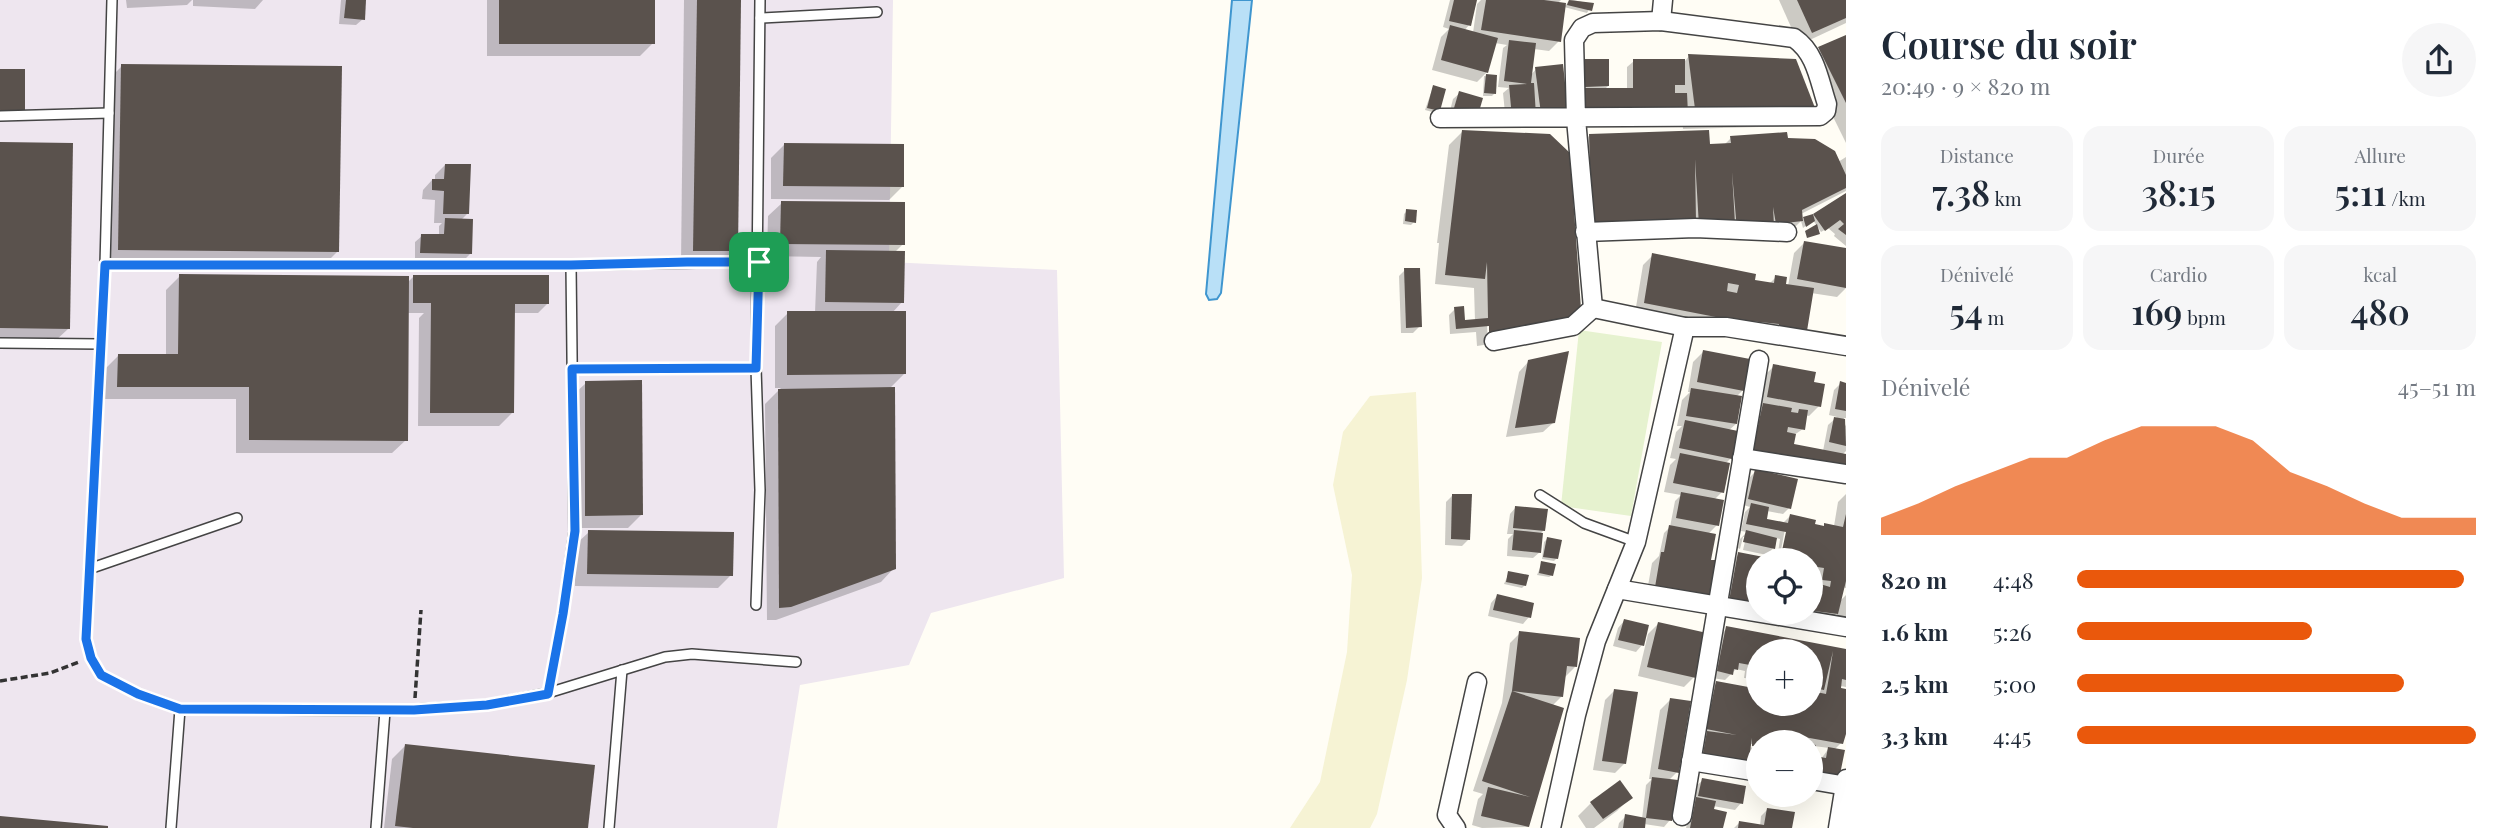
<!DOCTYPE html>
<html lang="fr">
<meta charset="utf-8">
<style>
:root{--surface:#fff;--page:#f6f6f7;--text:#1f2937;--muted:#747a83;--accent:#ea580c}
body{margin:0;font-family:"Playfair Display",serif;background:var(--page);color:var(--text);height:100vh;display:flex;flex-direction:column;font-size:26px;white-space:nowrap}
*{box-sizing:border-box;margin:0}
p{font-size:23px;color:var(--muted)}
.icon{flex:none;width:38px;height:38px;fill:none;stroke:currentColor;stroke-width:2;stroke-linecap:round;stroke-linejoin:round}
.map{position:relative;flex:1;overflow:hidden}
.panel{display:flex;flex-direction:column;background:var(--surface);width:665px}
.panel>*{flex:none}
.fabs{position:absolute;left:1746px;top:548px;display:grid;gap:14px}
.fabs a{display:grid;place-items:center;width:77px;height:77px;border-radius:50%;background:var(--surface);box-shadow:0 7px 28px #0002;font-size:35px}
.pin{position:absolute;display:grid;place-items:center;width:60px;height:60px;color:#fff;margin:-30px;border-radius:14px;box-shadow:0 4px 10px #0006}
.round{display:grid;place-items:center;flex:none;width:74px;height:74px;border-radius:37px;background:var(--page)}
.summary{display:flex;align-items:center;justify-content:space-between;height:119px;padding:0 35px}
h1{font-size:38px;font-weight:600;line-height:52px}
.stats{display:grid;grid-template-columns:repeat(3,1fr);gap:10px;height:119px;padding:7px 35px}
.stats div{display:grid;align-content:center;border-radius:18px;background:var(--page);text-align:center}
.stats b{font-size:35px;font-weight:600}
.stats small{font-size:19px;font-weight:400}
.stats p{font-size:19px}
.chart{height:196px;padding:14px 35px}
.chart p{display:flex;justify-content:space-between}
.chart svg{width:100%;height:126px;margin-top:7px;fill:var(--accent);opacity:.7}
ul{padding:0 35px;list-style:none;font-size:23px}
li{display:grid;grid-template-columns:112px 84px 1fr;align-items:center;height:52px}
li i{height:18px;border-radius:9px;background:var(--accent)}
main{display:flex;flex:1;min-height:0}
.map>svg:first-child{display:block}
.industrial{fill:#eee6ef}
.farmland{fill:#f6f3d4}
.pitch{fill:#e6f2cf}
.water{fill:#b9e0f7;stroke:#3f96cf;stroke-width:2}
.shadow{fill:#0003;fill-rule:evenodd}
.building{fill:#5a524d;fill-rule:evenodd}
.lines{fill:none;stroke-linecap:round;stroke-linejoin:round}
.service-casing{stroke:#444;stroke-width:12}
.minor-casing{stroke:#444;stroke-width:21}
.path{stroke:#333;stroke-width:3.5;stroke-dasharray:7 3.5;stroke-linecap:butt}
.service{stroke:#fff;stroke-width:9}
.minor{stroke:#fff;stroke-width:18}
.route-casing{stroke:#fff;stroke-width:14}
.route{stroke:#1a73e8;stroke-width:9}
</style>
<main>
<div class="map">
<svg width="1846" height="828" viewBox="0 0 1846 828">
<rect width="100%" height="100%" fill="#fffdf5"/>
<polygon class="industrial" points="0,0 893,0 889,262 1057,270 1064,578 931,613 909,665 800,685 777,828 0,828"/>
<polygon class="farmland" points="1416,392 1422,578 1407,680 1377,814 1370,828 1290,828 1320,782 1347,652 1352,575 1333,485 1343,432 1370,396"/>
<polygon class="pitch" points="1579,330 1662,342 1631,516 1561,506"/>
<polygon class="water" points="1232,0 1252,0 1221,293 1217,299 1209,300 1206,294"/>
<g class="shadow">
<polygon points="126,0 192,0 187,5 127,8"/>
<polygon points="193,0 263,0 255,9 193,6"/>
<polygon points="341,0 364,0 363,19 356,25 339,24"/>
<polygon points="487,0 654,0 653,43 640,56 487,56"/>
<polygon points="684,0 739,0 736,250 723,264 681,263"/>
<polygon points="1450,0 1475,0 1469,25 1464,31 1473,33 1477,4 1481,0 1561,0 1557,4 1566,5 1569,0 1573,0 1592,4 1587,13 1564,7 1559,41 1549,51 1534,49 1531,75 1536,69 1566,110 1506,123 1503,93 1509,88 1498,87 1503,48 1507,45 1495,43 1487,72 1477,82 1432,70 1441,37 1449,29 1443,27"/>
<polygon points="1779,0 1846,0 1846,23 1799,45"/>
<polygon points="1846,37 1846,143 1806,62 1819,49"/>
<polygon points="1689,56 1815,113 1802,126 1683,129 1682,117 1579,121 1579,67 1586,61 1608,86 1604,90 1627,89 1627,67 1634,61 1685,61"/>
<polygon points="122,66 337,252 324,265 106,263 109,79"/>
<polygon points="0,71 23,109 13,119 0,119"/>
<polygon points="1484,76 1495,77 1494,94 1492,96 1483,96"/>
<polygon points="1433,87 1438,110 1436,113 1425,110"/>
<polygon points="1460,93 1481,99 1449,115 1453,99"/>
<path d="M1462 132 1555 334 1477 346 1476 332 1450 334 1449 315 1455 309 1463 322 1475 321 1474 288 1435 284 1439 243H1437L1449 145ZM1491 322 1492 342H1488L1487 326Z"/>
<polygon points="1589,136 1708,146 1724,145 1731,138 1786,140 1838,162 1846,157 1846,191 1801,214 1801,221 1791,231 1728,239 1727,229 1579,240 1576,149"/>
<polygon points="0,144 68,329 54,342 0,341"/>
<polygon points="785,144 902,187 889,200 771,199 771,158"/>
<polygon points="445,165 467,214 461,220 470,254 464,260 415,259 415,242 422,236 439,236 439,226 442,223 434,223 435,200 422,199 423,190 432,180 435,181 435,175"/>
<polygon points="1846,195 1846,246 1834,236 1835,234 1828,228 1821,232 1813,220 1803,228 1801,221 1804,219 1814,215"/>
<polygon points="782,203 903,244 894,253 902,302 892,313 904,374 889,389 894,568 881,582 776,620 767,620 765,404 781,388 775,388 775,326 788,313 815,313 817,262 821,257 767,256 768,216"/>
<polygon points="1407,211 1414,222 1411,225 1403,224 1404,214"/>
<polygon points="1804,243 1846,250 1846,288 1837,297 1811,293 1804,336 1635,313 1643,265 1653,255 1753,281 1769,284 1776,277 1783,289 1788,286 1794,253"/>
<polygon points="1405,270 1420,326 1413,333 1401,333 1399,276"/>
<polygon points="180,276 407,283 414,276 548,303 538,313 513,313 512,413 499,426 418,426 419,318 424,313 407,313 406,440 392,453 236,453 236,399 105,399 105,369 118,356 166,356 166,290"/>
<polygon points="1703,352 1743,390 1736,397 1736,424 1728,431 1731,458 1725,464 1722,492 1714,500 1717,525 1646,597 1652,563 1659,556 1664,533 1670,527 1675,501 1681,495 1664,492 1670,465 1676,459 1670,458 1676,432 1682,426 1677,426 1682,400 1690,392 1688,392 1693,362"/>
<polygon points="1529,361 1554,422 1543,432 1506,437 1519,372"/>
<polygon points="1774,366 1812,384 1819,406 1809,416 1805,415 1803,429 1794,435 1792,446 1823,451 1828,425 1837,417 1829,415 1834,390 1841,383 1846,384 1846,418 1844,418 1841,430 1846,425 1846,451 1842,455 1846,455 1746,459 1758,412 1761,408 1758,407 1764,376"/>
<polygon points="586,383 641,515 628,528 573,528 572,396"/>
<polygon points="1756,471 1789,508 1783,514 1767,511 1765,520 1784,522 1790,516 1813,526 1834,526 1838,502 1846,494 1846,588 1841,587 1839,602 1846,595 1846,630 1834,627 1837,613 1830,620 1720,610 1729,564 1739,554 1771,560 1759,560 1759,612 1811,612 1811,588 1816,589 1819,574 1811,573 1811,560 1783,560 1789,524 1786,524 1779,560 1777,560 1780,539 1776,538 1773,548 1767,555 1743,550 1746,537 1743,537 1740,549 1738,548 1740,539 1747,532 1741,531 1745,512 1750,507 1743,505 1750,477"/>
<polygon points="1453,495 1469,539 1462,546 1445,545 1446,502"/>
<polygon points="1516,507 1544,530 1541,533 1540,552 1533,558 1507,556 1508,539 1513,534 1507,534 1510,514"/>
<polygon points="589,532 731,575 718,588 575,586 575,545"/>
<polygon points="1547,539 1557,558 1554,561 1542,559 1544,542"/>
<polygon points="1542,563 1552,575 1549,577 1537,575"/>
<polygon points="1509,573 1525,585 1522,588 1504,584"/>
<polygon points="1497,596 1529,617 1523,624 1488,616 1491,603"/>
<polygon points="1624,621 1642,645 1636,652 1613,646 1618,628"/>
<polygon points="1658,624 1694,677 1684,687 1638,676 1648,634"/>
<path d="M1727 628 1846 650V687L1834 685 1846 691V729L1841 743 1834 750 1811 786V742H1759V745L1744 743 1743 746 1759 749V758L1747 756 1697 765 1707 692 1717 682 1759 704H1809L1806 718 1813 702H1811V651H1759V675L1755 679 1744 678 1745 671 1736 669 1725 680 1712 678 1721 634ZM1814 746 1829 748 1821 759 1812 757Z"/>
<polygon points="1520,633 1575,667 1565,677 1562,696 1552,706 1528,827 1482,828 1472,825 1478,799 1483,794 1473,791 1502,703 1510,643"/>
<polygon points="1615,690 1625,763 1615,773 1593,770 1605,700"/>
<polygon points="1670,700 1677,772 1668,781 1670,820 1664,827 1644,824 1643,828 1618,828 1619,823 1626,816 1642,819 1646,785 1652,779 1649,779 1660,710"/>
<polygon points="405,746 586,828 384,828 392,759"/>
<polygon points="1703,780 1741,803 1735,810 1713,806 1721,828 1686,828 1690,813 1695,807 1693,802 1696,786"/>
<polygon points="1630,798 1617,811 1594,828 1586,828 1578,816 1591,803"/>
<polygon points="1768,809 1790,828 1734,828 1739,823 1760,826 1761,816"/>
</g>
<g class="building">
<polygon points="346,0 366,0 365,20 344,18"/>
<rect x="499" y="0" width="156" height="44"/>
<polygon points="697,0 741,0 738,251 693,251"/>
<polygon points="1454,0 1477,0 1471,26 1449,21"/>
<polygon points="1486,0 1544,0 1566,3 1561,42 1481,30"/>
<polygon points="1569,0 1594,3 1592,11 1567,5"/>
<polygon points="1797,0 1846,0 1846,18 1812,33"/>
<polygon points="1450,25 1498,38 1488,73 1441,60"/>
<polygon points="1846,35 1846,103 1818,47"/>
<polygon points="1509,40 1536,43 1531,83 1534,83 1536,116 1512,118 1509,85 1527,84 1504,81"/>
<polygon points="1688,54 1796,59 1817,113 1696,117"/>
<polygon points="1585,59 1609,59 1609,86 1585,87"/>
<polygon points="1633,59 1685,59 1685,85 1675,85 1675,93 1687,93 1688,114 1585,115 1585,88 1633,88"/>
<polygon points="121,64 342,66 339,252 118,250"/>
<polygon points="1563,64 1568,111 1541,114 1535,67"/>
<rect x="0" y="69" width="25" height="41"/>
<polygon points="1486,74 1497,75 1496,94 1484,93"/>
<polygon points="1433,85 1446,89 1440,111 1427,108"/>
<polygon points="1459,91 1483,98 1478,115 1454,108"/>
<polygon points="1462,130 1550,134 1570,153 1581,309 1570,321 1489,333 1489,326 1456,329 1454,307 1464,306 1465,320 1488,318 1487,262 1485,279 1445,275"/>
<polygon points="1709,130 1710,144 1731,143 1730,136 1787,132 1788,138 1815,139 1835,151 1846,175 1846,188 1802,210 1803,221 1776,224 1773,207 1774,226 1737,230 1732,172 1735,224 1699,226 1695,159 1696,223 1592,227 1589,134"/>
<polygon points="0,142 73,143 70,329 0,328"/>
<polygon points="784,143 904,144 904,187 783,186"/>
<polygon points="445,164 471,164 469,214 443,214 444,191 432,190 432,179 444,179"/>
<polygon points="1846,193 1846,235 1838,229 1844,224 1840,220 1825,231 1813,214"/>
<polygon points="781,201 905,202 905,245 780,244"/>
<polygon points="1406,209 1417,210 1416,223 1405,221"/>
<polygon points="1813,214 1815,221 1806,227 1803,217"/>
<polygon points="445,218 473,219 472,254 420,253 421,234 444,234"/>
<polygon points="1817,224 1820,234 1807,238 1805,231"/>
<polygon points="1804,241 1846,248 1846,288 1797,279"/>
<polygon points="826,250 905,251 904,303 825,302"/>
<path d="M1652 253 1756 274 1755 280 1774 283 1775 275 1787 277 1786 284 1814 288 1806 337 1778 332 1779 324 1721 318 1644 303ZM1728 283 1739 285 1737 293 1727 291Z"/>
<polygon points="1404,268 1420,268 1422,327 1406,328"/>
<polygon points="179,274 409,276 408,441 249,440 249,387 117,387 118,354 178,354"/>
<polygon points="413,275 549,275 549,304 515,304 514,413 430,413 431,303 413,303"/>
<polygon points="787,311 906,311 906,374 787,375"/>
<polygon points="1703,350 1750,359 1744,391 1697,382"/>
<polygon points="1569,351 1555,423 1515,428 1528,360"/>
<polygon points="1773,364 1816,372 1814,382 1825,384 1821,407 1767,397"/>
<polygon points="642,380 643,515 585,516 585,381"/>
<polygon points="1840,381 1846,383 1846,411 1835,409"/>
<polygon points="895,387 896,569 791,607 779,608 778,389"/>
<polygon points="1691,388 1742,396 1737,424 1686,416"/>
<polygon points="1763,403 1792,408 1791,412 1798,413 1799,409 1808,410 1805,430 1788,427 1787,432 1796,434 1794,444 1846,454 1846,471 1752,453"/>
<polygon points="1834,417 1845,419 1846,446 1829,442"/>
<polygon points="1685,420 1738,431 1732,459 1679,448"/>
<polygon points="1680,453 1730,463 1724,493 1673,483"/>
<polygon points="1755,469 1798,479 1791,509 1748,499"/>
<polygon points="1681,492 1724,500 1719,526 1676,518"/>
<polygon points="1452,494 1472,494 1470,540 1451,539"/>
<polygon points="1751,503 1769,507 1767,519 1788,523 1790,514 1816,520 1815,524 1824,526 1824,523 1843,527 1846,514 1846,581 1838,614 1814,611 1813,618 1811,587 1819,588 1820,584 1830,587 1831,581 1822,580 1824,568 1811,566 1811,560 1780,560 1786,532 1746,524"/>
<polygon points="1515,506 1548,509 1545,531 1513,528"/>
<polygon points="1669,525 1716,534 1711,560 1716,560 1710,597 1655,587 1661,552 1664,552"/>
<polygon points="588,530 734,532 733,576 587,574"/>
<polygon points="1514,530 1543,533 1541,553 1512,550"/>
<polygon points="1746,530 1777,538 1775,549 1743,542"/>
<polygon points="1547,537 1562,540 1558,559 1543,557"/>
<polygon points="1738,552 1774,559 1759,560 1759,606 1729,601"/>
<polygon points="1541,561 1556,564 1553,576 1539,573"/>
<polygon points="1508,571 1529,575 1526,586 1506,582"/>
<polygon points="1497,594 1534,603 1531,618 1493,610"/>
<polygon points="1624,619 1649,625 1644,646 1618,640"/>
<polygon points="1658,622 1707,633 1696,678 1647,667"/>
<polygon points="1726,626 1846,649 1846,680 1842,679 1841,688 1846,689 1846,734 1843,744 1804,737 1803,742 1759,742 1759,747 1752,746 1752,738 1748,766 1702,759 1707,731 1737,735 1706,729 1716,681 1759,689 1759,704 1811,704 1811,691 1826,694 1829,677 1833,651 1824,690 1811,687 1811,651 1759,651 1759,673 1750,672 1750,665 1739,663 1738,670 1734,669 1733,675 1717,671"/>
<polygon points="1519,631 1580,638 1577,667 1567,666 1563,697 1512,691 1564,708 1529,827 1481,816 1488,787 1530,797 1482,781 1512,691"/>
<polygon points="1614,689 1638,692 1626,764 1602,761"/>
<polygon points="1670,698 1691,701 1679,773 1658,769"/>
<polygon points="405,744 595,765 588,828 413,828 395,826"/>
<polygon points="1811,744 1816,745 1814,756 1826,758 1828,747 1845,750 1838,784 1811,779"/>
<polygon points="1652,777 1678,780 1672,821 1646,818"/>
<polygon points="1702,778 1746,786 1743,804 1698,796"/>
<polygon points="1620,780 1633,798 1603,819 1590,802"/>
<polygon points="1696,797 1716,801 1714,809 1727,812 1723,828 1690,828"/>
<polygon points="1767,808 1795,812 1792,828 1738,828 1739,821 1764,825"/>
<polygon points="1625,814 1646,818 1645,828 1623,828"/>
<polygon points="0,816 108,826 108,828 0,828"/>
</g>
<g class="lines">
<defs>
<g id="service">
<polyline points="112,0 105,265 86,639 91,658 101,675 138,694 180,709 385,711 487,705 548,693 665,657 692,654 796,662"/>
<polyline points="760,18 877,12"/>
<polyline points="0,116 109,113"/>
<polyline points="105,265 571,265 759,262"/>
<polyline points="0,343 100,344"/>
<polyline points="572,369 756,368"/>
<polyline points="1540,495 1584,523 1636,542"/>
<polyline points="89,569 237,518"/>
<polyline points="756,605 760,490 756,368 760,0"/>
<polyline points="548,693 563,614 574,532 571,265"/>
<polyline points="171,828 180,709"/>
<polyline points="376,828 385,711"/>
<polyline points="609,828 622,670"/>
</g>
<g id="minor">
<polyline points="1661,21 1663,0"/>
<path d="M1440 118 1820 116 1826 111 1827 104C1819 80 1816 53 1794 38L1661 21 1593 23 1582 28 1574 40 1576 119 1593 308 1573 326 1494 341"/>
<polyline points="1585,232 1695,228 1787,232"/>
<polyline points="1593,308 1685,327 1726,327 1846,346"/>
<polyline points="1742,458 1846,474"/>
<polyline points="1617,589 1846,627"/>
<polyline points="1691,761 1759,772"/>
<polyline points="1811,780 1846,786"/>
<polyline points="1682,816 1759,360"/>
<polyline points="1456,828 1447,815 1477,682"/>
<polyline points="1551,828 1576,715 1596,641 1636,542 1685,327"/>
<polyline points="1838,828 1846,779"/>
</g>
</defs>
<use href="#service" class="service-casing"/>
<use href="#minor" class="minor-casing"/>
<g class="path">
<polyline points="0,681 50,673 79,662"/>
<polyline points="415,698 421,610"/>
</g>
<use href="#service" class="service"/>
<use href="#minor" class="minor"/>
</g>
<g class="lines">
<defs>
<polygon id="route" points="687,262 759,262 756,368 572,369 575,531 563,614 548,694 487,705 414,710 180,709 138,694 101,675 91,658 86,639 105,265 571,265"/>
</defs>
<use href="#route" class="route-casing"/>
<use href="#route" class="route"/>
</g>
</svg>
<div class="fabs">
<a><svg class="icon" aria-label="locate" viewBox="0 0 24 24"><circle cx="12" cy="12" r="6"/><path d="M12 2v4M12 18v4M2 12h4M18 12h4"/></svg></a>
<a>+</a>
<a>−</a>
</div>
<div class="pin" style="left:759px;top:262px;background:#1e9e55"><svg class="icon" aria-label="arrive" viewBox="0 0 24 24"><path d="M6 21V4h12l-3 4 3 4H6"/></svg></div>
</div>
<section class="panel">
<div class="summary"><div><h1>Course du soir</h1><p>20:49 · 9 × 820 m</p></div><a class="round"><svg class="icon" aria-label="share" viewBox="0 0 24 24"><path d="M12 15V3M7 8l5-5 5 5M5 13v7h14v-7"/></svg></a></div>
<div class="stats">
<div><p>Distance</p><b>7.38<small> km</small></b></div>
<div><p>Durée</p><b>38:15</b></div>
<div><p>Allure</p><b>5:11<small> /km</small></b></div>
</div>
<div class="stats">
<div><p>Dénivelé</p><b>54<small> m</small></b></div>
<div><p>Cardio</p><b>169<small> bpm</small></b></div>
<div><p>kcal</p><b>480</b></div>
</div>
<div class="chart"><p><span>Dénivelé</span>45–51 m</p>
<svg viewBox="0 0 160 44" preserveAspectRatio="none"><path d="M0 44V38L10 33L20 27L30 22L40 17L50 17L60 11L70 6L80 6L90 6L100 11L110 22L120 27L130 33L140 38L150 38L160 38V44z"/></svg>
</div>
<ul>
<li><b>820 m</b>4:48<i style="width:97%"></i></li>
<li><b>1.6 km</b>5:26<i style="width:59%"></i></li>
<li><b>2.5 km</b>5:00<i style="width:82%"></i></li>
<li><b>3.3 km</b>4:45<i style="width:100%"></i></li>
</ul>
</section>
</main>
